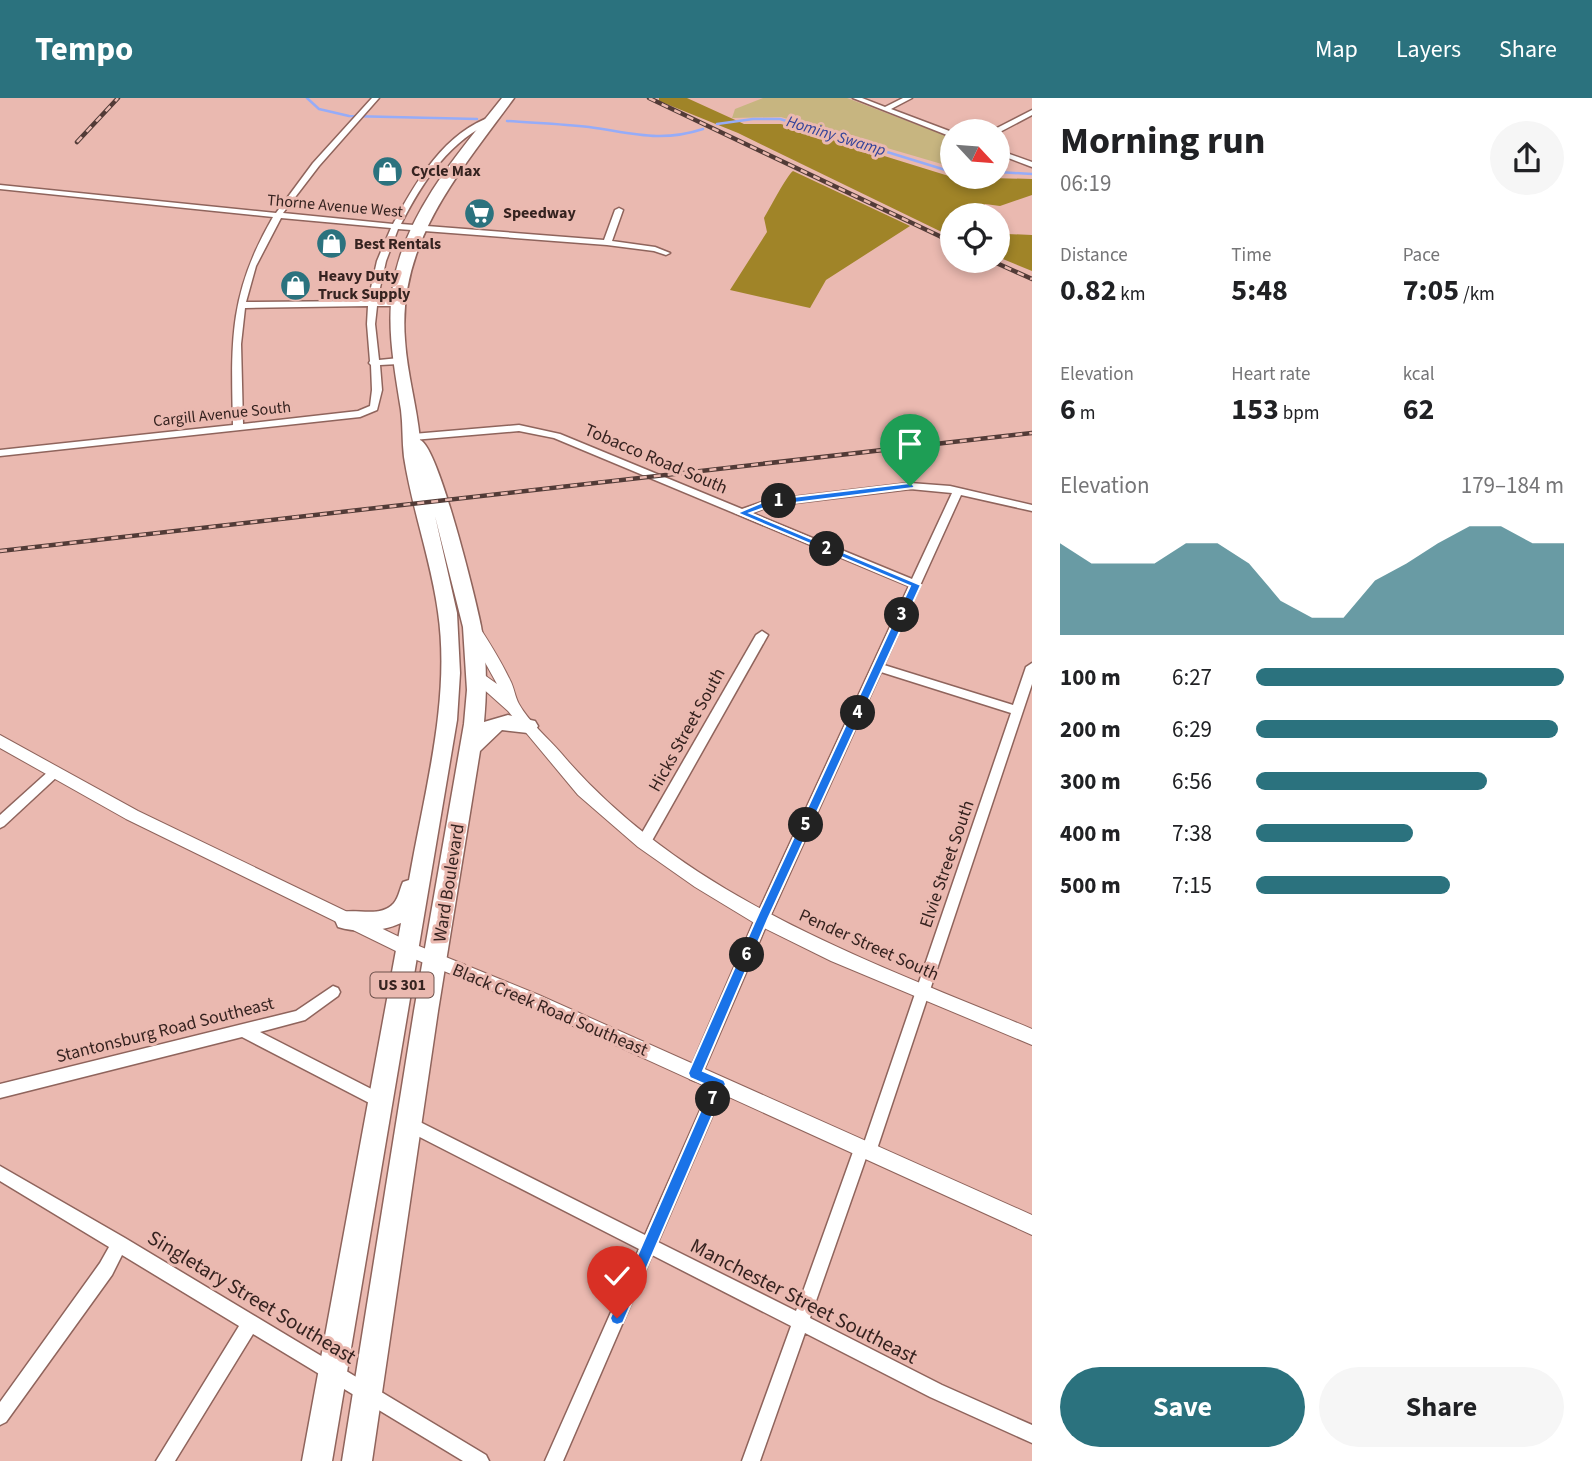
<!DOCTYPE html>
<meta charset="utf-8">
<style>
:root{--surface:#fff;--page:#f6f6f6;--text:#202124;--muted:#757577;--accent:#2b727e}
body{margin:0;font-family:"Source Sans 3",sans-serif;background:var(--page);color:var(--text);height:100vh;display:flex;flex-direction:column;font-size:26px;white-space:nowrap}
*{box-sizing:border-box;margin:0}
p{font-size:23px;color:var(--muted)}
.icon{flex:none;width:38px;height:38px;fill:none;stroke:currentColor;stroke-width:2;stroke-linecap:round;stroke-linejoin:round}
.map{position:relative;flex:1;overflow:hidden}
.side{display:flex;flex-direction:column;background:var(--surface);width:560px}
.side>*{flex:none}
.needle{width:46px;rotate:116deg}
.controls{position:absolute;left:940px;top:21px;display:grid;gap:14px}
.controls a{display:grid;place-items:center;width:70px;height:70px;border-radius:50%;background:var(--surface);box-shadow:0 4px 10px #0003;font-size:35px}
.pin{position:absolute;display:grid;place-items:center;width:60px;height:60px;color:#fff;margin:-72px -30px;border-radius:50% 50% 50% 0;rotate:-45deg;box-shadow:0 0 7px #0007}
.pin .icon{rotate:45deg}
.km{position:absolute;width:35px;height:35px;margin:-18px;border-radius:50%;background:#222;color:#fff;font-size:19px;line-height:35px;text-align:center}
.round{display:grid;place-items:center;flex:none;width:74px;height:74px;border-radius:37px;background:var(--page)}
.overview{display:flex;align-items:center;justify-content:space-between;height:119px;padding:0 28px}
h1{font-size:38px;font-weight:700;line-height:52px}
.metrics{display:grid;grid-template-columns:repeat(3,1fr);gap:10px;height:119px;padding:7px 28px}
.metrics div{display:grid;align-content:center}
.metrics b{font-size:30px;font-weight:700}
.metrics small{font-size:19px;font-weight:400}
.metrics p{font-size:19px}
.chart{height:196px;padding:14px 28px}
.chart p{display:flex;justify-content:space-between}
.chart svg{width:100%;height:126px;margin-top:7px;fill:var(--accent);opacity:.7}
.cta{display:flex;gap:14px;margin-top:auto;padding:14px 28px}
.cta a{flex:1;height:80px;border-radius:42px;background:var(--accent);color:#fff;font-size:28px;font-weight:700;line-height:80px;text-align:center}
.cta a+a{background:var(--page);color:var(--text)}
ul{padding:0 28px;list-style:none;font-size:23px}
li{display:grid;grid-template-columns:112px 84px 1fr;align-items:center;height:52px}
li i{height:18px;border-radius:9px;background:var(--accent)}
header{display:flex;align-items:center;gap:42px;box-sizing:border-box;height:98px;padding:0 35px;background:var(--accent);color:#fff}
header strong{font-size:33px}
nav{display:flex;gap:38px;margin-inline-start:auto;font-size:24px}
main{display:flex;flex:1;min-height:0}
.map>svg:first-child{display:block}
.green{fill:#c7b580}
.forest{fill:#a08428}
.lines{fill:none;stroke-linecap:round;stroke-linejoin:round}
.stream{stroke:#96acf8;stroke-width:2.5}
.minor-casing{stroke:#8f645c;stroke-width:3}
.tertiary-casing{stroke:#8f645c;stroke-width:2}
.trunk-casing{stroke:#8f645c;stroke-width:3}
.minor{fill:#fff;fill-rule:evenodd}
.tertiary{fill:#fff;fill-rule:evenodd}
.trunk{fill:#fff;fill-rule:evenodd}
.rail-casing{stroke:#523b37;stroke-width:4.5}
.rail{stroke:#eab9b0;stroke-width:2.5;stroke-dasharray:7;stroke-linecap:butt}
.route{fill:#1a73e8;stroke:#fff;stroke-width:2}
.labels{text-anchor:middle;dominant-baseline:central;stroke-width:6;stroke-linejoin:round;paint-order:stroke}
.far-water-label{font-size:16px;font-style:italic;fill:#33439a;stroke:#eab9b0}
.far-poi-label{font-size:16px;font-weight:bold;fill:#362320;stroke:#eab9b0;text-anchor:start}
.far-street-label{font-size:16px;fill:#362320;stroke:#eab9b0}
.shield{fill:#eab9b0;stroke:#6c504b;stroke-width:2}
.shield-label{font-size:16px;font-weight:bold;fill:#362320}
.street-label{font-size:18px;fill:#362320;stroke:#eab9b0}
.near-street-label{font-size:21px;fill:#362320;stroke:#eab9b0}
</style>
<header>
<strong>Tempo</strong>
<nav><a>Map</a><a>Layers</a><a>Share</a></nav>
</header>
<main>
<div class="map">
<svg width="1032" height="1363" viewBox="0 0 1032 1363">
<rect width="100%" height="100%" fill="#eab9b0"/>
<polygon class="green" points="763,0 847,0 952,40 952,69 781,19 732,20 735,11"/>
<g class="forest">
<polygon points="659,0 687,0 744,26 781,26 952,79 1032,81 1032,97 1000,108 985,106 982,111 992,117 952,117 952,139 738,35 659,3"/>
<path d="M793 73 910 128 826 182 810 210 730 192 767 134 764 120C770 110 787 77 793 73Z"/>
<polygon points="998,124 1007,136 1032,137 1032,173 998,159"/>
</g>
<g class="lines">
<g class="stream">
<polyline points="307,0 319,11 349,18 477,21"/>
<path d="M507 23C534 25 562 26 589 29 632 35 660 45 703 31"/>
<polyline points="717,26 753,21 780,21 952,74"/>
<polyline points="998,74 1032,76"/>
</g>
<defs>
<g id="minor">
<path d="M372 0H379L319 68 283 115 393 126C416 83 445 34 493 18L497 20 496 22C450 41 423 83 401 126L604 142 615 112 619 110 623 112 612 143 655 149 670 155 666 157 654 153 607 147 398 131 386 163 377 203 397 202 401 205 397 208H377L375 226 379 262 399 260 403 263 399 266 380 267 382 292 377 312 360 319 0 358V352L233 327C231 242 229 195 273 119L0 91V87L276 115 313 65ZM281 120 391 130 377 163 368 203 246 204 256 168ZM368 208 367 226 370 263 369 265 371 267 372 292 370 308 358 313 243 326 241 246 245 210Z"/>
<polygon points="853,0 862,0 885,9 903,0 912,0 891,11 952,34 952,39"/>
<polygon points="1032,12 1032,17 998,35 991,33"/>
<polygon points="998,52 1032,64 1032,69 998,56"/>
<path d="M519 327 560 336 742 411 768 402 910 385 950 388 1032 407V413L961 397 884 567 1013 607 1026 569 1032 565V586L876 1054 873 1059 866 1060 810 1220 942 1287 1032 1327V1345L930 1299 805 1235 760 1363H742L791 1228 652 1157 563 1363H545L639 1151 404 1031 402 1026 404 1021 409 1019 414 1021 645 1137 714 981 719 979 724 981 726 986 658 1144 796 1213 854 1051 857 1046 864 1045 1011 615 881 574 769 821 700 981 695 983 690 981 688 976 755 821 909 488 554 340 519 333 413 342 408 339 413 336ZM910 391 952 395 912 481 752 415 770 408Z"/>
<polygon points="762,533 768,537 649,748 639,748 638,744 639,740 756,537"/>
<polygon points="55,669 61,674 59,677 4,728 0,730 0,717 51,671"/>
<polygon points="333,888 338,890 340,894 338,898 305,922 260,934 387,999 389,1004 387,1009 382,1011 377,1009 242,939 0,1000 0,986 296,913"/>
<polygon points="0,1068 125,1140 486,1357 489,1363 463,1363 253,1236 175,1363 156,1363 239,1228 122,1157 112,1177 6,1324 0,1327 0,1304 100,1165 109,1149 0,1083"/>
</g>
<g id="tertiary">
<path d="M473 525 478 527C489 544 501 563 510 582 514 589 515 599 519 606 529 624 548 640 561 655 682 798 864 861 1032 931V947L831 863 756 826 695 789 638 749 578 697 508 613 471 580 469 576 476 571 497 586 466 530Z"/>
<polygon points="0,637 138,713 414,846 539,897 1032,1117 1032,1137 527,907 402,856 126,721 0,650"/>
</g>
<path id="trunk" d="M502 0H514C460 74 397 144 405 242 407 276 417 308 420 342 438 347 476 502 481 528 487 559 487 592 484 624L508 617 535 623 538 628 535 633 528 635 502 632 480 653 438 913 372 1363H342L414 913 464 626 467 592 463 529 435 418 457 515 460 575 457 622 332 1363H302L401 825C382 834 358 835 338 829L335 822 338 815C355 809 380 821 394 805 399 799 400 790 403 784L409 782C424 695 451 602 438 514 431 462 412 411 404 359 402 343 403 327 401 312 391 250 381 200 407 140 429 88 467 44 502 0Z"/>
</defs>
<use href="#minor" class="minor-casing"/>
<use href="#tertiary" class="tertiary-casing"/>
<use href="#trunk" class="trunk-casing"/>
<use href="#minor" class="minor"/>
<use href="#tertiary" class="tertiary"/>
<use href="#trunk" class="trunk"/>
<defs>
<g id="rail">
<polyline points="649,0 952,144"/>
<polyline points="77,44 118,0"/>
<polyline points="992,163 1032,181"/>
<polyline points="0,453 1032,335"/>
</g>
</defs>
<use href="#rail" class="rail-casing"/>
<use href="#rail" class="rail"/>
</g>
<polygon class="route" points="910,385 915,388 913,390 770,408 750,415 921,487 768,821 703,973 724,982 726,986 623,1225 617,1227 612,1225 610,1220 711,989 690,980 688,975 756,821 910,488 737,415 768,402"/>
<defs>
<symbol id="shop-disc" viewBox="-11 -11 22 22"><circle r="9.5" fill="#2b727e" stroke="#eab9b0"/><path d="M-5-2.5h2.3a2.7 3.5 0 0 1 5.4 0H5L5.5 6h-11ZM-1.5-2.5h3a1.5 2.3 0 0 0-3 0Z" fill="#fff"/></symbol>
<symbol id="supermarket-disc" viewBox="-11 -11 22 22"><circle r="9.5" fill="#2b727e" stroke="#eab9b0"/><path d="M-6-5.5h2.5l.6 2H6L4.5 2H-2.5L-4.4-4H-6ZM-1.5 3.2a1.3 1.3 0 1 0 .1 0ZM3 3.2a1.3 1.3 0 1 0 .1 0Z" fill="#fff"/></symbol>
</defs>
<g fill-rule="evenodd">
<use href="#shop-disc" x="370" y="56" width="35" height="35"/>
<use href="#supermarket-disc" x="462" y="98" width="35" height="35"/>
<use href="#shop-disc" x="314" y="128" width="35" height="35"/>
<use href="#shop-disc" x="278" y="170" width="35" height="35"/>
</g>
<g class="labels">
<g class="far-water-label">
<text transform="translate(836 38) rotate(17)">Hominy Swamp</text>
</g>
<g class="far-poi-label">
<text x="411" y="73">Cycle Max</text>
<text x="503" y="115">Speedway</text>
<text x="354" y="146">Best Rentals</text>
<text x="318" y="178">Heavy Duty<tspan x="318" dy="18">Truck Supply</tspan></text>
</g>
<g class="far-street-label">
<text transform="translate(335 108) rotate(5)">Thorne Avenue West</text>
<text transform="translate(222 316) rotate(-6)">Cargill Avenue South</text>
</g>
<rect class="shield" x="370.5" y="874.5" width="63" height="25" rx="5"/>
<g class="shield-label">
<text x="402" y="887">US 301</text>
</g>
<g class="street-label">
<text transform="translate(656 361) rotate(23)">Tobacco Road South</text>
<text transform="translate(687 632) rotate(-61)">Hicks Street South</text>
<text transform="translate(947 766) rotate(-71)">Elvie Street South</text>
<text transform="translate(449 785) rotate(-81)">Ward Boulevard</text>
<text transform="translate(869 847) rotate(24)">Pender Street South</text>
<text transform="translate(550 912) rotate(23)">Black Creek Road Southeast</text>
<text transform="translate(165 932) rotate(-14)">Stantonsburg Road Southeast</text>
</g>
<g class="near-street-label">
<text transform="translate(252 1199) rotate(31)">Singletary Street Southeast</text>
<text transform="translate(804 1203) rotate(27)">Manchester Street Southeast</text>
</g>
</g>
</svg>
<div class="controls">
<a><svg class="needle" viewBox="-14 -14 28 28"><path d="M0-13l5 13h-10z" fill="#e53935"/><path d="M0 13l5-13h-10z" fill="#757577"/></svg></a>
<a><svg class="icon" aria-label="locate" viewBox="0 0 24 24"><circle cx="12" cy="12" r="6"/><path d="M12 2v4M12 18v4M2 12h4M18 12h4"/></svg></a>
</div>
<div class="pin" style="left:910px;top:388px;background:#1e9e55"><svg class="icon" aria-label="arrive" viewBox="0 0 24 24"><path d="M6 21V4h12l-3 4 3 4H6"/></svg></div>
<div class="pin" style="left:617px;top:1220px;background:#d93025"><svg class="icon" aria-label="check" viewBox="0 0 24 24"><path d="M5 12l5 5 9-10"/></svg></div>
<b class="km" style="left:779px;top:403px">1</b>
<b class="km" style="left:827px;top:451px">2</b>
<b class="km" style="left:902px;top:517px">3</b>
<b class="km" style="left:858px;top:615px">4</b>
<b class="km" style="left:806px;top:727px">5</b>
<b class="km" style="left:747px;top:857px">6</b>
<b class="km" style="left:713px;top:1001px">7</b>
</div>
<section class="side">
<div class="overview"><div><h1>Morning run</h1><p>06:19</p></div><a class="round"><svg class="icon" aria-label="share" viewBox="0 0 24 24"><path d="M12 15V3M7 8l5-5 5 5M5 13v7h14v-7"/></svg></a></div>
<div class="metrics">
<div><p>Distance</p><b>0.82<small> km</small></b></div>
<div><p>Time</p><b>5:48</b></div>
<div><p>Pace</p><b>7:05<small> /km</small></b></div>
</div>
<div class="metrics">
<div><p>Elevation</p><b>6<small> m</small></b></div>
<div><p>Heart rate</p><b>153<small> bpm</small></b></div>
<div><p>kcal</p><b>62</b></div>
</div>
<div class="chart"><p><span>Elevation</span>179–184 m</p>
<svg viewBox="0 0 160 44" preserveAspectRatio="none"><path d="M0 44V12L10 19L20 19L30 19L40 12L50 12L60 19L70 32L80 38L90 38L100 25L110 19L120 12L130 6L140 6L150 12L160 12V44z"/></svg>
</div>
<ul>
<li><b>100 m</b>6:27<i style="width:100%"></i></li>
<li><b>200 m</b>6:29<i style="width:98%"></i></li>
<li><b>300 m</b>6:56<i style="width:75%"></i></li>
<li><b>400 m</b>7:38<i style="width:51%"></i></li>
<li><b>500 m</b>7:15<i style="width:63%"></i></li>
</ul>
<div class="cta"><a>Save</a><a>Share</a></div>
</section>
</main>
